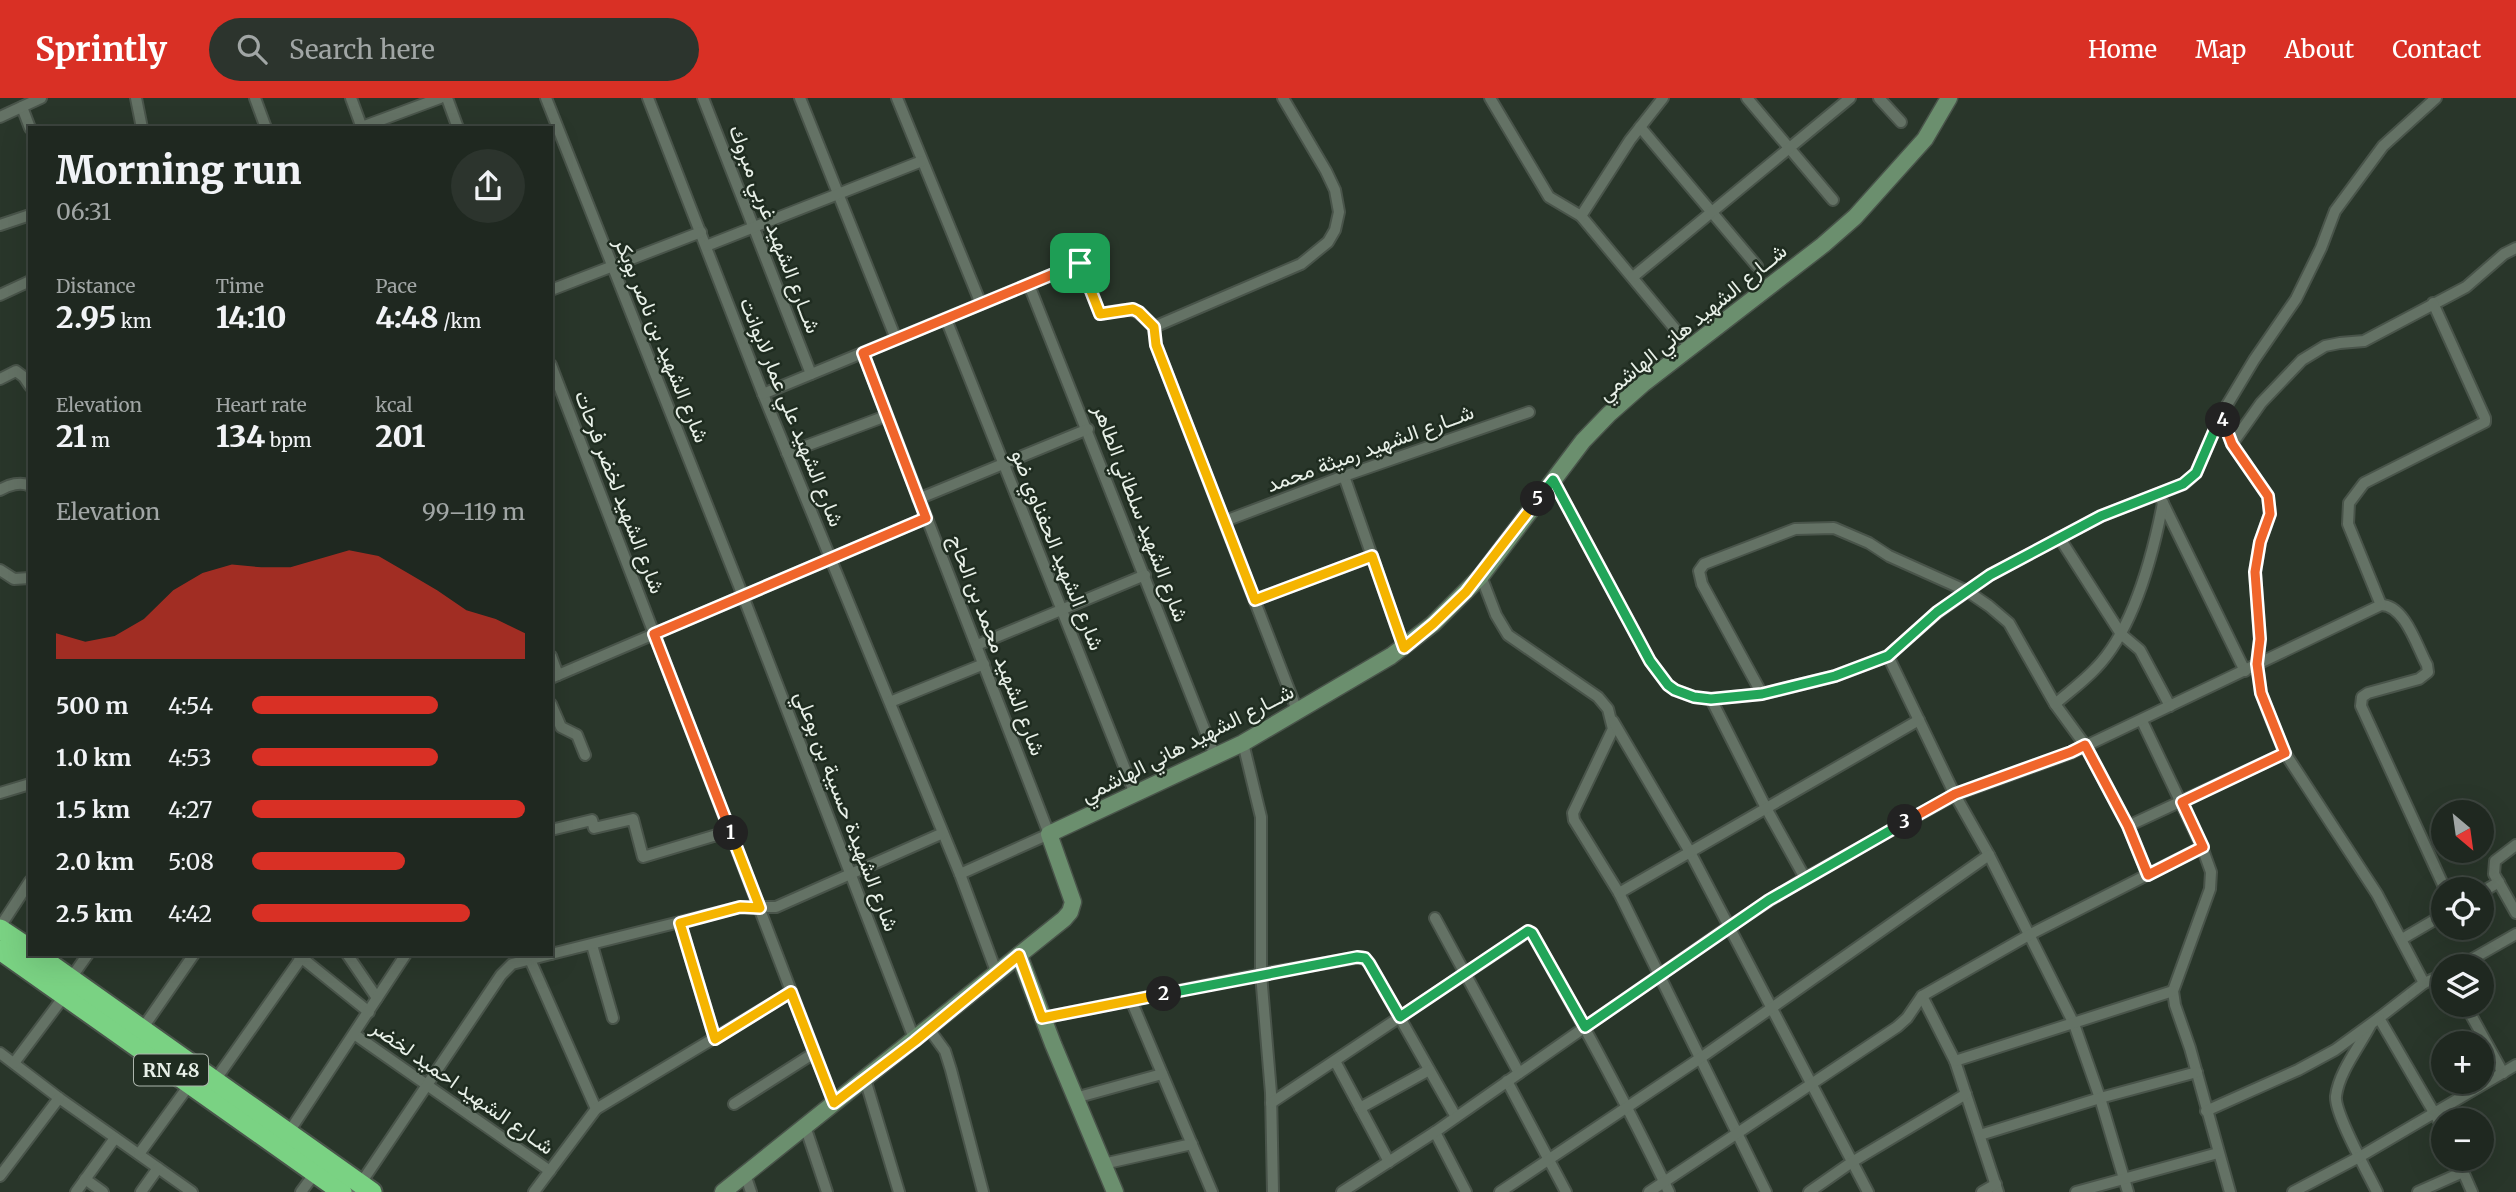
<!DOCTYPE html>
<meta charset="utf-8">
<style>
:root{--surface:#1f2820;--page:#2c342d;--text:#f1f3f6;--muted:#a1a6a5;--line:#3c443e;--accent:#d93025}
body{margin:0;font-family:Merriweather,Vazirmatn,serif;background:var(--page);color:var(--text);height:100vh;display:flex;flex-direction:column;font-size:26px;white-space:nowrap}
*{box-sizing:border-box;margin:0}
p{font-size:23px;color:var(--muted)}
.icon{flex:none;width:38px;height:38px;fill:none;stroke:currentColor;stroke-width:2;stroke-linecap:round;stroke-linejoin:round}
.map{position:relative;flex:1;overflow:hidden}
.drawer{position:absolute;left:28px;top:28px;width:525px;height:830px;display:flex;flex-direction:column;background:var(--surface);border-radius:0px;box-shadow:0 7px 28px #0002,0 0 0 2px var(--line)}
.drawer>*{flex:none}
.needle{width:46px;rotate:151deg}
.controls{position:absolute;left:2431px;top:702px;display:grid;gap:14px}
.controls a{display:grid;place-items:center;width:63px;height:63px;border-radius:50%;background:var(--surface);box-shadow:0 7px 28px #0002,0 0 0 2px var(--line);font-size:35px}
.pin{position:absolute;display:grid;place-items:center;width:60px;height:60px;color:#fff;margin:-30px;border-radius:14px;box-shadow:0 4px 10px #0006}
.km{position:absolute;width:35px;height:35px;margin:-18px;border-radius:50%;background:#222;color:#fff;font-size:19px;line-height:35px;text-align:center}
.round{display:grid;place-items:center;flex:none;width:74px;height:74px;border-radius:37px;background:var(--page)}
.headline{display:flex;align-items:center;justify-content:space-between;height:119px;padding:0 28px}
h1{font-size:38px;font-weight:800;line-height:52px}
.metrics{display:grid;grid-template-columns:repeat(3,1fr);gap:10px;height:119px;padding:7px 28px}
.metrics div{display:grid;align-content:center}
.metrics b{font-size:30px;font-weight:800}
.metrics small{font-size:19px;font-weight:400}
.metrics p{font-size:19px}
.chart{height:196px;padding:14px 28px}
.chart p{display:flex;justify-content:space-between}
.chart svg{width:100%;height:126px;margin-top:7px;fill:var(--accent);opacity:.7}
ul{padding:0 28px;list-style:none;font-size:23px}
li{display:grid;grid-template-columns:112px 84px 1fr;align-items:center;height:52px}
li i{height:18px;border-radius:9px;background:var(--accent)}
header{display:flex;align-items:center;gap:42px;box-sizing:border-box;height:98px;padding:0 35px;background:var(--accent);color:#fff}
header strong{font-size:33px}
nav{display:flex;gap:38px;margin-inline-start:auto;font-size:24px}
.search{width:490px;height:63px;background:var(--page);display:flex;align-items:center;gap:18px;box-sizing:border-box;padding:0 24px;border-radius:38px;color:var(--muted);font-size:26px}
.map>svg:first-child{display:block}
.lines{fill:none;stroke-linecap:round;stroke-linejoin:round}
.street-casing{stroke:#49544a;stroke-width:14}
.secondary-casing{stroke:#49544a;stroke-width:19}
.highway-casing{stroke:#49544a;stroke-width:23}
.street{stroke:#647265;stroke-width:10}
.secondary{stroke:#6b8f6e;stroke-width:16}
.highway{stroke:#7ad283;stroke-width:19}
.split-1-casing{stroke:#fff;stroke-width:14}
.split-2-casing{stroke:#fff;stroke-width:14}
.split-3-casing{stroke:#fff;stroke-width:14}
.split-4-casing{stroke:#fff;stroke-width:14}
.split-5-casing{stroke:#fff;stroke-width:14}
.split-6-casing{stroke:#fff;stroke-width:14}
.split-1{stroke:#f0652b;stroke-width:9}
.split-2{stroke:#f5b400;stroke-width:9}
.split-3{stroke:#22a559;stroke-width:9}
.split-4{stroke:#f0652b;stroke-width:9}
.split-5{stroke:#22a559;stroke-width:9}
.split-6{stroke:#f5b400;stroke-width:9}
.labels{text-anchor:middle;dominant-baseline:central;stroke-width:5;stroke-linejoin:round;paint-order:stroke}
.shield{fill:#1f2c20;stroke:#acb5ac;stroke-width:2}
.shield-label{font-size:19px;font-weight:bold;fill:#e8f0e8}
.street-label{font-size:21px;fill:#e8f0e8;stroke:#1f2c20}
</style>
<header>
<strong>Sprintly</strong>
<div class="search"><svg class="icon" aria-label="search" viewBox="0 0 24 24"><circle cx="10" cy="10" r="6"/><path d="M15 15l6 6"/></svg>Search here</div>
<nav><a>Home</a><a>Map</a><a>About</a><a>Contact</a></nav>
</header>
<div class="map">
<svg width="2516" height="1094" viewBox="0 0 2516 1094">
<rect width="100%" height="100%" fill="#29362a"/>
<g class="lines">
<defs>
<g id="street">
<polyline points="136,0 142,30"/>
<polyline points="255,0 266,30"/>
<polyline points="351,0 362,30"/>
<polyline points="447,0 458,30"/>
<polyline points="546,0 743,498 915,943"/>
<polyline points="648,0 763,296 960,776 997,876"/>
<polyline points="703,0 811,276"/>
<polyline points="800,0 896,241"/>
<polyline points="897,0 981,206"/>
<polyline points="1490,0 1549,99 1581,118 1690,249"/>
<polyline points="1747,0 1833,102"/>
<polyline points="1879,0 1901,24"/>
<polyline points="22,9 30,30"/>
<polyline points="0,19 41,0"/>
<polyline points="1640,29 1757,168"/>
<polyline points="359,30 440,0"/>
<polyline points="1581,118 1630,42 1663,0"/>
<polyline points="0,127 30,117"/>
<polyline points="706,148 922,63"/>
<polyline points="1633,179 1850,0"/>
<polyline points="1029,187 1215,658"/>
<polyline points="551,192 701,134"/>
<polyline points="0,197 30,183"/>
<polyline points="946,221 1135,696"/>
<polyline points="1154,229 1156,247 1298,615"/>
<polyline points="1154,229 1301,166 1328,144 1335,132 1339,114 1335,92 1326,73 1283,0"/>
<polyline points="863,255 1049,736 960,776"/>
<polyline points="551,267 834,1005"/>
<polyline points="0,281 16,273 24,279 30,288"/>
<path d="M763 296 1080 165 1100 216C1130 211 1132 206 1154 229"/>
<polyline points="2232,346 2261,305 2302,262 2325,248 2340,245 2364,243 2466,189 2504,156 2516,150"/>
<polyline points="787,355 886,318"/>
<polyline points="1344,378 1404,550"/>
<polyline points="1553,382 1650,563 1668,587 1675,592 1694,599 1711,601 1762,596 1835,578 1888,558 1937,515 1990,477 2101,418 2184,386 2196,375 2221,317"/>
<path d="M0 392C8 387 21 383 30 388"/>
<polyline points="918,401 1088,331"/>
<polyline points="2162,403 2245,573"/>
<polyline points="1225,423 1344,378 1529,314"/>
<polyline points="2059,439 2121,536 2140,552 2170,608"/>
<polyline points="0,472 14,481 30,480"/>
<polyline points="1481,478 1496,517 1508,537 1598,599 1608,611 1613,631 1573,715 1574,722 1619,795 1766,1094"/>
<polyline points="1255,502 1372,458"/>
<path d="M2381 507C2405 507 2417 549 2427 567L2428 574 2419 581 2368 595 2362 599 2361 608 2445 791"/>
<polyline points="977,547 1145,477"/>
<polyline points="551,558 558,577"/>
<polyline points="1888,558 1955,697 1989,757 2074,926 2100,1000 2128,1094"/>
<polyline points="551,580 926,420"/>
<polyline points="1762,596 1702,486 1699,473 1704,466 1795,431 1834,430 1869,445 1889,458 1967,493 1989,508 2009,525 2055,606 2085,647 2128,728 2148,777"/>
<polyline points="1711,601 1766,710 1805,780"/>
<polyline points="890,604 984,566"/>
<polyline points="551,606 561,629 577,637 585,657"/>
<path d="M2055 606C2069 594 2084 583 2096 570 2133 532 2153 456 2163 405"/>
<polyline points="1613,623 1690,754 1868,1094"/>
<polyline points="2142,623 2202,749 2211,774 2210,791 2173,893 2175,907 2190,950 2230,1094"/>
<polyline points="1243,645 1261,719 1261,876 1271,995 1273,1094"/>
<polyline points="0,695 30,686"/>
<polyline points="2128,728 2285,655"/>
<polyline points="551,732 592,722 594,730 633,721 643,759 730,733"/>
<polyline points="2516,747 2495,763 2494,776 2516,815"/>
<polyline points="2482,794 2499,784"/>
<polyline points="1619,795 1919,622"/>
<polyline points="1435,820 1519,975"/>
<polyline points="680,825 715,941"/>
<polyline points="0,829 30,783"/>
<polyline points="2402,841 2443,817"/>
<polyline points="592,847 613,920"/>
<polyline points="297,856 369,914"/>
<polyline points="347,856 377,900"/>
<polyline points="551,856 740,809 776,809 943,735"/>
<polyline points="528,857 596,1011"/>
<polyline points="2460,868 2516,836"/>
<polyline points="2443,877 2424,885 2379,920 2443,1030"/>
<polyline points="71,880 88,856"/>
<polyline points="2424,885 2377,796 2285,655 2272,624 2261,595 2257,567 2260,541 2255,474 2260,444 2270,416 2268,398 2232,346 2221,317 2254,262 2296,201 2321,150 2335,113 2383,48 2436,0"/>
<polyline points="1922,898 1955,963 1998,1094"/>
<polyline points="1131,902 1212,1094"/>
<polyline points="2465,906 2503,975"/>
<polyline points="1042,920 1261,876 1361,859 1369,865 1456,1019"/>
<path d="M2370 928C2359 949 2339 974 2336 998 2334 1015 2368 1075 2377 1094"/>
<polyline points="929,931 945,953 951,972 983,1094"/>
<polyline points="140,934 194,856"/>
<polyline points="354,936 550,1073"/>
<polyline points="0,955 59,1000 192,1094"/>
<polyline points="1335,963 1389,1064"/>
<polyline points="1955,963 2173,893"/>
<polyline points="14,965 65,897"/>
<polyline points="216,981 304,856"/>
<polyline points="865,981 899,1094"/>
<polyline points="1507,983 1566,1094"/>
<polyline points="1075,1000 1162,976"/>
<path d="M1271 1005 1529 833 1532 835C1580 921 1627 1006 1669 1094"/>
<polyline points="734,1006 814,955"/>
<polyline points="1360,1010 1429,972"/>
<polyline points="2206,1013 2298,972 2335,952 2379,920"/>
<polyline points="805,1028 827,1094"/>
<polyline points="289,1034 406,856"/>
<polyline points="1435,1034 1466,1094"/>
<polyline points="1980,1037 2100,1000 2197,974"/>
<polyline points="139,1056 190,986"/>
<polyline points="2457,1060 2472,1094"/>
<polyline points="1103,1066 1192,1046"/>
<polyline points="745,1076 751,1094"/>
<polyline points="0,1078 59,1000"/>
<polyline points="85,1081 103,1094"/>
<polyline points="76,1094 115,1040"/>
<polyline points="141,1094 158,1070"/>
<polyline points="301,1094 315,1075"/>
<polyline points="355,1094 501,877 512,866 551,856"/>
<polyline points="534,1094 596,1011 791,894"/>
<polyline points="1342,1094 1435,1034 1724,832 1805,780 1955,697 2071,655 2381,507 2348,426 2349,405 2364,385 2485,324 2485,320 2433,205"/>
<polyline points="1500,1094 1699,961 1989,757"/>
<polyline points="1649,1094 1897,929 1907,920 1922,898 2029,837 2202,749"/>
<polyline points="1809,1094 1852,1064 1966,996"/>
<polyline points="1982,1094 1996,1086"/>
<polyline points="2076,1094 2218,1055"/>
<polyline points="2293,1094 2361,1058 2516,967"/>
<polyline points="2418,1094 2463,1074"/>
</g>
<g id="secondary">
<polyline points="1019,857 1053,946 1115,1094"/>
<polyline points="723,1094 1064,821 1070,814 1073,804 1049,736 1243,645 1391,558 1433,526 1481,478 1583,343 1609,316 1643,286 1823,147 1855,119 1925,41 1949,0"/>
</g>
<g id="highway">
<polyline points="0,831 30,851"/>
<polyline points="0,852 342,1094"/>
<polyline points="36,856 372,1094"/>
</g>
</defs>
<use href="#street" class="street-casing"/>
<use href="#secondary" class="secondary-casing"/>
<use href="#highway" class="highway-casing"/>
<use href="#street" class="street"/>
<use href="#secondary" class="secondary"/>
<use href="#highway" class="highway"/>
</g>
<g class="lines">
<defs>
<polyline id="split-1" points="731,735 654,536 926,420 863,255 1080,165"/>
<polyline id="split-2" points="731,735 760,810 740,809 680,825 715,941 791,894 834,1005 915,943 1019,857 1042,920 1164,896"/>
<polyline id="split-3" points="1164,896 1357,859 1365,860 1369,865 1400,919 1528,833 1532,835 1585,929 1769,802 1905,724"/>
<polyline id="split-4" points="1905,724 1955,696 2071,654 2085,647 2128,728 2148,777 2203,749 2182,704 2285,655 2261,595 2257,566 2260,541 2255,474 2260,444 2270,416 2268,398 2232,346 2223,322"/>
<polyline id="split-5" points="1538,401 1553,382 1650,563 1668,587 1675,592 1694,599 1711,601 1762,596 1835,578 1888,558 1937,514 1990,477 2101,418 2183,386 2196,375 2221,317 2223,322"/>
<polyline id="split-6" points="1080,165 1100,216 1133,211 1139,214 1154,229 1156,247 1255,502 1372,458 1404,550 1433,526 1466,494 1538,401"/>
</defs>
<use href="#split-1" class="split-1-casing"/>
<use href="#split-2" class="split-2-casing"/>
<use href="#split-3" class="split-3-casing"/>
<use href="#split-4" class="split-4-casing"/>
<use href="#split-5" class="split-5-casing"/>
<use href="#split-6" class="split-6-casing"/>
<use href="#split-1" class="split-1"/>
<use href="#split-2" class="split-2"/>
<use href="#split-3" class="split-3"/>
<use href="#split-4" class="split-4"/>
<use href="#split-5" class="split-5"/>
<use href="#split-6" class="split-6"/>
</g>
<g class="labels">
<rect class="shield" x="134" y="956.5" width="74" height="31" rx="5"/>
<g class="shield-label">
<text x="171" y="972">RN 48</text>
</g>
<g class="street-label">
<text transform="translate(775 131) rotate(69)">شــارع الشهيد غربي مبروك</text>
<text transform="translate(1692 224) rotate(-39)">شــارع الشهيد هاني الهاشمي</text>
<text transform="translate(662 242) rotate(68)">شارع الشهيد بن ناصر بوبكر</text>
<text transform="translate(792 314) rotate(68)">شارع الشهيد علي عمار لابوانت</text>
<text transform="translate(1370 350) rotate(-20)">شــارع الشهيد رميثة محمد</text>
<text transform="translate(620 394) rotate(69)">شارع الشهيد لخضر فرحات</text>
<text transform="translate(1141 415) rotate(69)">شارع الشهيد سلطاني الطاهر</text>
<text transform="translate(1058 452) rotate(68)">شارع الشهيد الحفناوي ضو</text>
<text transform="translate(997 547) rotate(69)">شارع الشهيد محمد بن الحاج</text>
<text transform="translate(1187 645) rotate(-27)">شــارع الشهيد هاني الهاشمي</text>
<text transform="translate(847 713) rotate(69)">شارع الشهيدة حسيبة بن بوعلي</text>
<text transform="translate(463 989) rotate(35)">شـارع الشهيد احميد لخضر</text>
</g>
</g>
</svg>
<div class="controls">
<a><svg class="needle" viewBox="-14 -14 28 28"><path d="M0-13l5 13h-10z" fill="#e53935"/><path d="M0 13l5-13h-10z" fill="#a1a6a5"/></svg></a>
<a><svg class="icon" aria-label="locate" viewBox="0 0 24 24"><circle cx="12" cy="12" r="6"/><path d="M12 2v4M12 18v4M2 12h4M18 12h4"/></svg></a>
<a><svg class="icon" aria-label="layers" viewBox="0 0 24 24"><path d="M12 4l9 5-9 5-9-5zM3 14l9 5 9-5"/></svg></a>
<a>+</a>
<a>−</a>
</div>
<div class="pin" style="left:1080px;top:165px;background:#1e9e55"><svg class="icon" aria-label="arrive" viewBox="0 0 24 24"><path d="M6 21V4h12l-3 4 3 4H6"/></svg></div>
<b class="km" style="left:731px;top:735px">1</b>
<b class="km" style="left:1164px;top:896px">2</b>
<b class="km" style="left:1905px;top:724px">3</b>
<b class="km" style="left:2223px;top:322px">4</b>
<b class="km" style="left:1538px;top:401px">5</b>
<section class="drawer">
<div class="headline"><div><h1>Morning run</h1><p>06:31</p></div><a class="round"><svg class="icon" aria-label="share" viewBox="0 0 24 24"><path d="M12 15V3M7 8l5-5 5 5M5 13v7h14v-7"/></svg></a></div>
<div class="metrics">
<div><p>Distance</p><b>2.95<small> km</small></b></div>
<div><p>Time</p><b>14:10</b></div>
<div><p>Pace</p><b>4:48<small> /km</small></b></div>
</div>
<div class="metrics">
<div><p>Elevation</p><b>21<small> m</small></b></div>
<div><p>Heart rate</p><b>134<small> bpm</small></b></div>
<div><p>kcal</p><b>201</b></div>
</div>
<div class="chart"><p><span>Elevation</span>99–119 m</p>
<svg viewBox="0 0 160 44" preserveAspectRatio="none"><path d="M0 44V35L10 38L20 36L30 30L40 20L50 14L60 11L70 12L80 12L90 9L100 6L110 8L120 14L130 20L140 27L150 30L160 35V44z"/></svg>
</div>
<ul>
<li><b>500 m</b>4:54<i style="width:68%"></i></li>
<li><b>1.0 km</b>4:53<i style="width:68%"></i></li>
<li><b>1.5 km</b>4:27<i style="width:100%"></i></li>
<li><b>2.0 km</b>5:08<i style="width:56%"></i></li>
<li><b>2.5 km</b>4:42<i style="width:80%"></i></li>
</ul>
</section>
</div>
